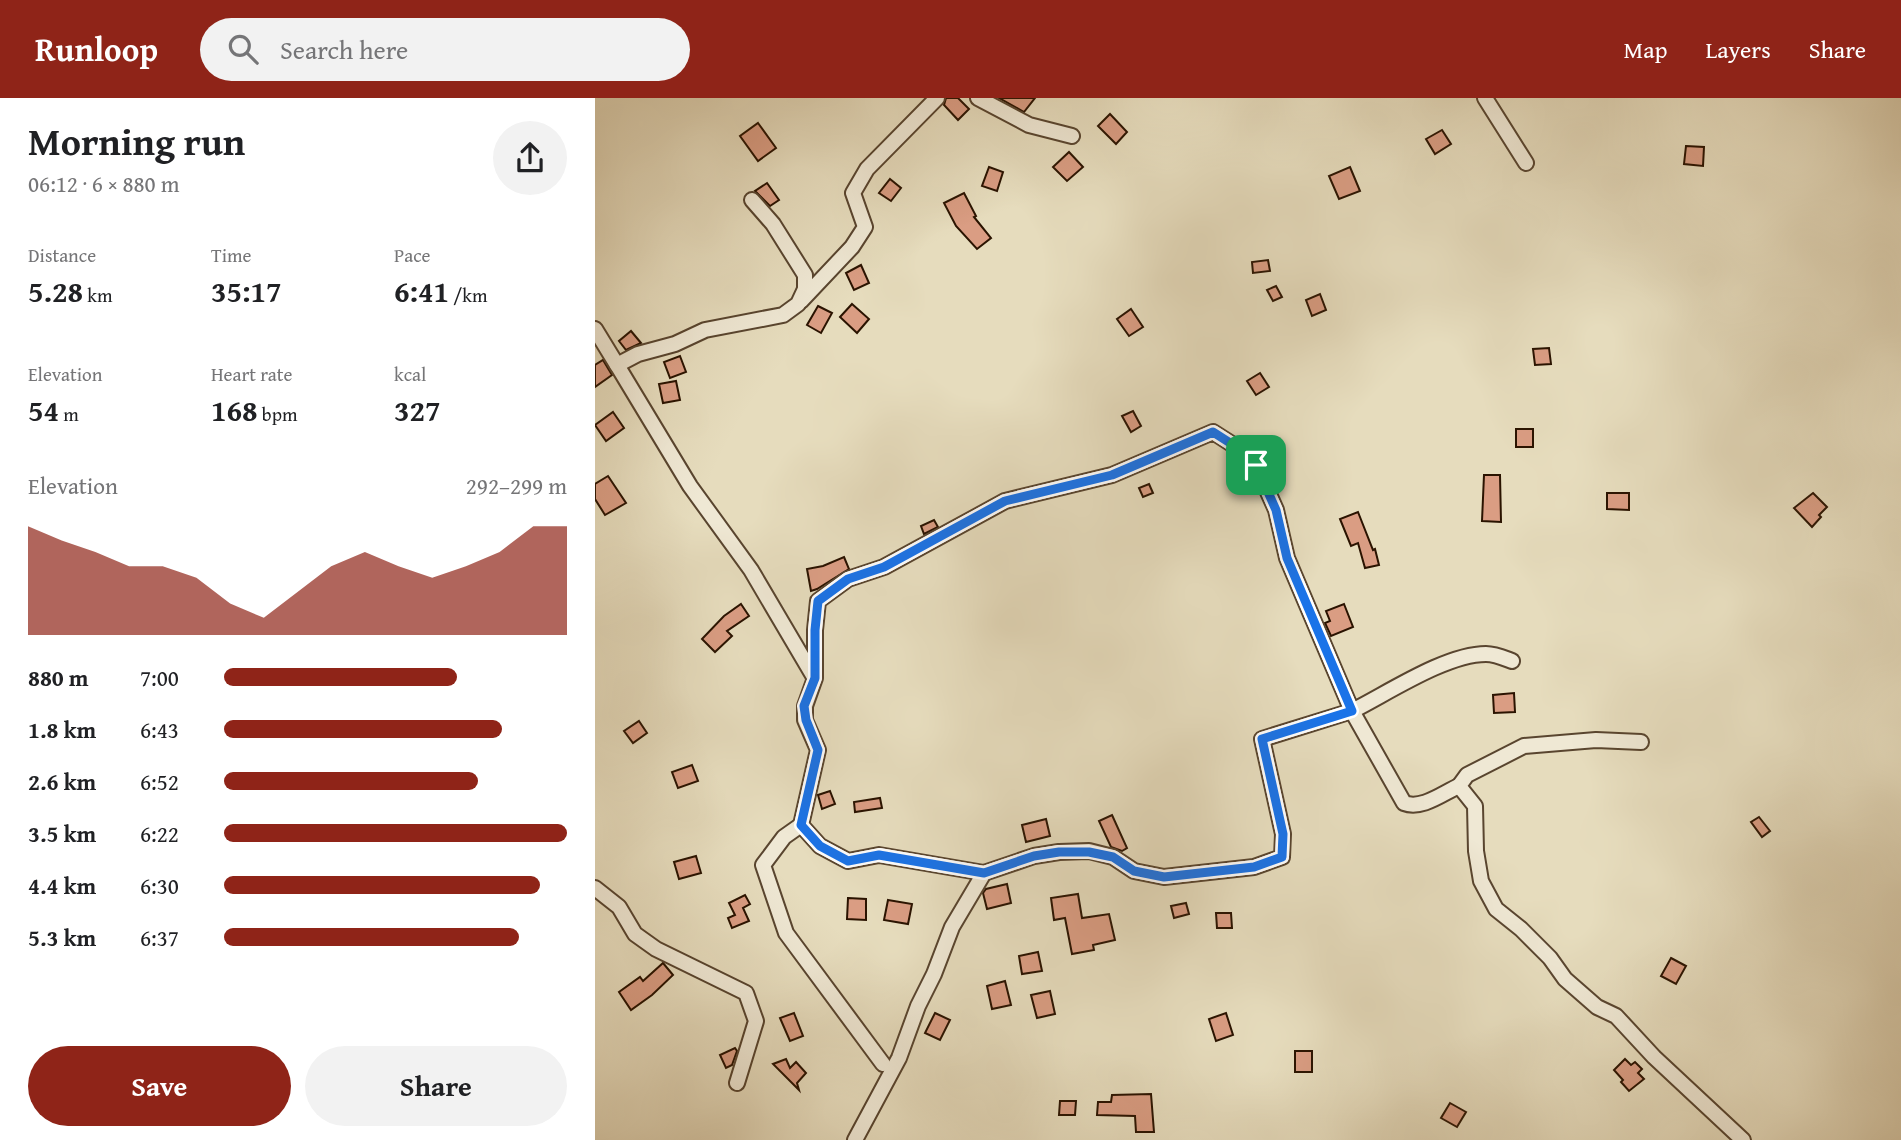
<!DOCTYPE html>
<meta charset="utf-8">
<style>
:root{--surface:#fff;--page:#f2f2f2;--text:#202124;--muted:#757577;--accent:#8f2418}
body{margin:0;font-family:"Gentium Book Plus",serif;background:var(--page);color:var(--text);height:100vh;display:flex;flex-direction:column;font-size:26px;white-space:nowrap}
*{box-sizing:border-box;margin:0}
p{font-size:23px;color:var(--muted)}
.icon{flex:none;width:38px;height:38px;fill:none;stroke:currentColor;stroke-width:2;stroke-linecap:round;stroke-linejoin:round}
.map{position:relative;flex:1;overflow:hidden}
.sheet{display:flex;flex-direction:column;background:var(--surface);width:595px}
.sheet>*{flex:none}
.pin{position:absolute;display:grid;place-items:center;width:60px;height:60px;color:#fff;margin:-30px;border-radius:14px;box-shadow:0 4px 10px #0006}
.round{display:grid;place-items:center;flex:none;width:74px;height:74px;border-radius:37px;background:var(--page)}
.overview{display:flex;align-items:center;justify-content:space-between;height:119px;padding:0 28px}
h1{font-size:38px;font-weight:700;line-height:52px}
.stats{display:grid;grid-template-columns:repeat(3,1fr);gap:10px;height:119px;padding:7px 28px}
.stats div{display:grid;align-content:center}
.stats b{font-size:30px;font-weight:700}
.stats small{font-size:19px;font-weight:400}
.stats p{font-size:19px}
.chart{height:196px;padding:14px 28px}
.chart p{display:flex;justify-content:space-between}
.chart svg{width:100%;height:126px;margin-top:7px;fill:var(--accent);opacity:.7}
.primary-button{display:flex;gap:14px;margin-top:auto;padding:14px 28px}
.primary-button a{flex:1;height:80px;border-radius:42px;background:var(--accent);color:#fff;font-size:28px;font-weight:700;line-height:80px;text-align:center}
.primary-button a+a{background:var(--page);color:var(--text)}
ul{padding:0 28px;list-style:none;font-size:23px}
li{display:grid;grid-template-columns:112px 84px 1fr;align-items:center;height:52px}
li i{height:18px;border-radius:9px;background:var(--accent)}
header{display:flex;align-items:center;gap:42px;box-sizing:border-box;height:98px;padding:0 35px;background:var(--accent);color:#fff}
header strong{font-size:33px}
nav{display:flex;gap:38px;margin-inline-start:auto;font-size:24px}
.search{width:490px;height:63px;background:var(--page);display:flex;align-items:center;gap:18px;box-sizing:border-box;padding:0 24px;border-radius:38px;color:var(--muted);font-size:26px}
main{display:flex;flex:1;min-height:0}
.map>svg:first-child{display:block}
.building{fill:#da9d83;stroke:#2a1300;stroke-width:2}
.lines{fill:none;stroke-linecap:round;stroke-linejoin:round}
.street-casing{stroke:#59452f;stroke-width:18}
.street{stroke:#efe8d4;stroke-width:14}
.route-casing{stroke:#fff;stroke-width:14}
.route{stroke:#1a73e8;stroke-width:9}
</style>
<header>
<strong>Runloop</strong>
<div class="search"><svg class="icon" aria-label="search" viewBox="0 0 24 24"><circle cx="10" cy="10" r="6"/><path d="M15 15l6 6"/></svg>Search here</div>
<nav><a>Map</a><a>Layers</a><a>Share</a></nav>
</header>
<main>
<section class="sheet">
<div class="overview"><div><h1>Morning run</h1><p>06:12 · 6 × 880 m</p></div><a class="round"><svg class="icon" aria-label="share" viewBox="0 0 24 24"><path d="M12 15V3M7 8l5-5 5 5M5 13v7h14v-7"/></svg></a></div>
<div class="stats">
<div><p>Distance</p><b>5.28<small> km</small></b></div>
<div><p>Time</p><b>35:17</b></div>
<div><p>Pace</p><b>6:41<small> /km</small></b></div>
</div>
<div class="stats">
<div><p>Elevation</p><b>54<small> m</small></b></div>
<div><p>Heart rate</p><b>168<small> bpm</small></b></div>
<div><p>kcal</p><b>327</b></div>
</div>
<div class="chart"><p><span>Elevation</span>292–299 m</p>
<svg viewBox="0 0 160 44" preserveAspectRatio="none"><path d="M0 44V6L10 11L20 15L30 20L40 20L50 24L60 33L70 38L80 29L90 20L100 15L110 20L120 24L130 20L140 15L150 6L160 6V44z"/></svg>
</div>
<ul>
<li><b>880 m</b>7:00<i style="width:68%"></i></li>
<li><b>1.8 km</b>6:43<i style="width:81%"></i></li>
<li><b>2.6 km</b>6:52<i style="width:74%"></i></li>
<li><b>3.5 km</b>6:22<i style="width:100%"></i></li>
<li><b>4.4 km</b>6:30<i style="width:92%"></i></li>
<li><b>5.3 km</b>6:37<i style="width:86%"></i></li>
</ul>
<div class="primary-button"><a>Save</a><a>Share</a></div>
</section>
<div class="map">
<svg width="1306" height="1042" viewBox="0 0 1306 1042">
<rect width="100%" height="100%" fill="#e6dcbd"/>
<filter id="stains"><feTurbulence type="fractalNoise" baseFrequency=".00286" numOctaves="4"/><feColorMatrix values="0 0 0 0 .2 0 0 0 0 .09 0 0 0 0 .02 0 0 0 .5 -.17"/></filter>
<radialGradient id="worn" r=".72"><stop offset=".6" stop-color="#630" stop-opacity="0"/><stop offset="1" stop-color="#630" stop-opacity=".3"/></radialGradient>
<g class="building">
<polygon points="351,0 363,0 374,11 363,22 349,7"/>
<polygon points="404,0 440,0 429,14"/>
<polygon points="515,16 532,34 521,46 503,28"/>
<polygon points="163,25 181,50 163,63 145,38"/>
<polygon points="847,32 856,46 840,56 831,41"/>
<polygon points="1091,48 1109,49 1108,68 1089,66"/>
<polygon points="474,54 488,69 472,83 458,69"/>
<polygon points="394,69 408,74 402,93 387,88"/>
<polygon points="755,69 765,93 744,101 734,78"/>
<polygon points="295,81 306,90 296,103 284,95"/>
<polygon points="172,85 184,102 175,108 160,93"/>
<polygon points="369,95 381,118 379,119 396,140 382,151 361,128 349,105"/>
<polygon points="673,162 675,173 658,175 657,164"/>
<polygon points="266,167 274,185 259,192 251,175"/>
<polygon points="681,188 687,199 678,203 672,192"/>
<polygon points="725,196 731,212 717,218 711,202"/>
<polygon points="257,206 274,221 262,235 245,219"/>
<polygon points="223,208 237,215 226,235 212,227"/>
<polygon points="536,211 548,229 534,238 522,221"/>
<polygon points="36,233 46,245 31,252 24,243"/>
<polygon points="954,250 956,266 940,267 938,251"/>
<polygon points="85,258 91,274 75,280 69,264"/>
<polygon points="8,262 17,277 0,289 0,267"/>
<polygon points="665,275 674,289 661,297 652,283"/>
<polygon points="81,283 85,302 68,305 64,286"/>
<polygon points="538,313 546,328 536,334 527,318"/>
<polygon points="18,314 29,330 11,343 0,327"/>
<rect x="921" y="331" width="17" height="18"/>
<polygon points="889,377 905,377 906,424 887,423"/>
<polygon points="13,378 31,405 10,417 0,401 0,386"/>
<polygon points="554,386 558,395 548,399 544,390"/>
<polygon points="1012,395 1034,395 1034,412 1012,411"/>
<polygon points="1218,395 1232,409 1224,417 1226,419 1217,429 1199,410"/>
<polygon points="763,414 778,452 780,451 784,467 770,470 763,445 756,448 745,421"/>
<polygon points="339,422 343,429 329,436 326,428"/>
<polygon points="249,459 254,471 222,491 216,493 212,471 228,468"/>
<polygon points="146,506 154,518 132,533 137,538 120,554 107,541 129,518"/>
<polygon points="749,506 758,529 736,538 730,525 735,523 731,513"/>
<polygon points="919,595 920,614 899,615 898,597"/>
<polygon points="44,623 52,635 38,645 29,633"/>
<polygon points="97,667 103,683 83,690 77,674"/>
<polygon points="235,693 240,706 227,711 223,697"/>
<polygon points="285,700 287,710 260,714 259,704"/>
<polygon points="517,717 532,750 527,753 516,749 504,723"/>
<polygon points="1164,719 1175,733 1167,739 1156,724"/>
<polygon points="451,721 455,738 431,744 427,727"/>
<polygon points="101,758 106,775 84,781 79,764"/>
<polygon points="412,786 416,805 392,811 388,795 391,791"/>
<polygon points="483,796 487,820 514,816 520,842 498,847 499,852 477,856 470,820 459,822 456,800"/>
<polygon points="150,797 155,806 148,810 154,823 137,830 133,820 140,817 134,805"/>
<polygon points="253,800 271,801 271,822 252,821"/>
<polygon points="293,802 317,806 313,826 289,822"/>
<polygon points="591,805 594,816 579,820 576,808"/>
<polygon points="621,815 636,815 637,830 622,830"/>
<polygon points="443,854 447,873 427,876 424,858"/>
<polygon points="1076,860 1091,868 1081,886 1066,878"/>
<polygon points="68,865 78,877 57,897 36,912 24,894 45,879 48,883"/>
<polygon points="410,883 416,907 397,911 392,888"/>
<polygon points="455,893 460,916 442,920 436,897"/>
<polygon points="199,915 208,938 195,943 185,920"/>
<polygon points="340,915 355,922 345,942 330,935"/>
<polygon points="631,915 638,937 621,943 614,921"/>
<polygon points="140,950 142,953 137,967 131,970 125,957"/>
<rect x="700" y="953" width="17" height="21"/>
<polygon points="191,961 195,970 201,964 211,975 202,985 204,992 178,966"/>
<polygon points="1030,961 1036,967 1040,964 1047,971 1043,975 1049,981 1034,993 1026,984 1028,982 1019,972"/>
<polygon points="556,996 559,1034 541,1034 540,1018 502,1017 503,1004 516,1004 517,997"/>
<polygon points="465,1003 481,1003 480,1017 464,1017"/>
<polygon points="855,1005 871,1014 862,1029 846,1020"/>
</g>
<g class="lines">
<defs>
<g id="street">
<polyline points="383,0 434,27 477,38"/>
<polyline points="890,0 931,65"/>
<polyline points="206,203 257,149 270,129 258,95 272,71 342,0"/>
<polyline points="0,231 22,267 43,256 80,246 110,232 188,217 203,206 210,191 210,177 178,126 157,102"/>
<polyline points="22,267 95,388 156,472 219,579"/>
<polyline points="1046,644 1001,642 929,648 872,677 864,688 880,708 881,753 886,783 901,811 926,831 955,860 970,881 1002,909 1021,918 1059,959 1148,1042"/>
<path d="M864 688C848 695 827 712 809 705L757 613 667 641 688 736 687 759 659 769 569 779 539 773 518 759 494 753 464 754 439 758 389 775 284 757 253 763 225 748 206 727 223 652 210 622V608L220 580V532L223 503 253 481 289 469 410 403 517 377 618 334 643 350 661 367 681 412 692 460 757 613C793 595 851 556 891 556 900 556 909 560 917 563"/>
<polyline points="206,727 189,739 168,767 191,835 288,966"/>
<polyline points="0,790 24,809 40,836 61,851 151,895 161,923 142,985"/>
<polyline points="260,1042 304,960 323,908 339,876 357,829 389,775"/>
</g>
</defs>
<use href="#street" class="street-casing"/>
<use href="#street" class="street"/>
</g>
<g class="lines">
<defs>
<polygon id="route" points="618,334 643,350 661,367 681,412 692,460 757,613 667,641 688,736 687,759 659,769 569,779 539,773 518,759 494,754 464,754 439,758 389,775 284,757 253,763 225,748 206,727 223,652 211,622 209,608 220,580 220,532 223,503 253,481 289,469 410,403 517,377"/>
</defs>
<use href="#route" class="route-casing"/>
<use href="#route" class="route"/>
</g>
<rect width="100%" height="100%" filter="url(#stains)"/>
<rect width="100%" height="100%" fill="url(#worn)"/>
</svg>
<div class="pin" style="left:661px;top:367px;background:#1e9e55"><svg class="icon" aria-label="arrive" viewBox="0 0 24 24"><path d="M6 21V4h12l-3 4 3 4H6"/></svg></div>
</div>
</main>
